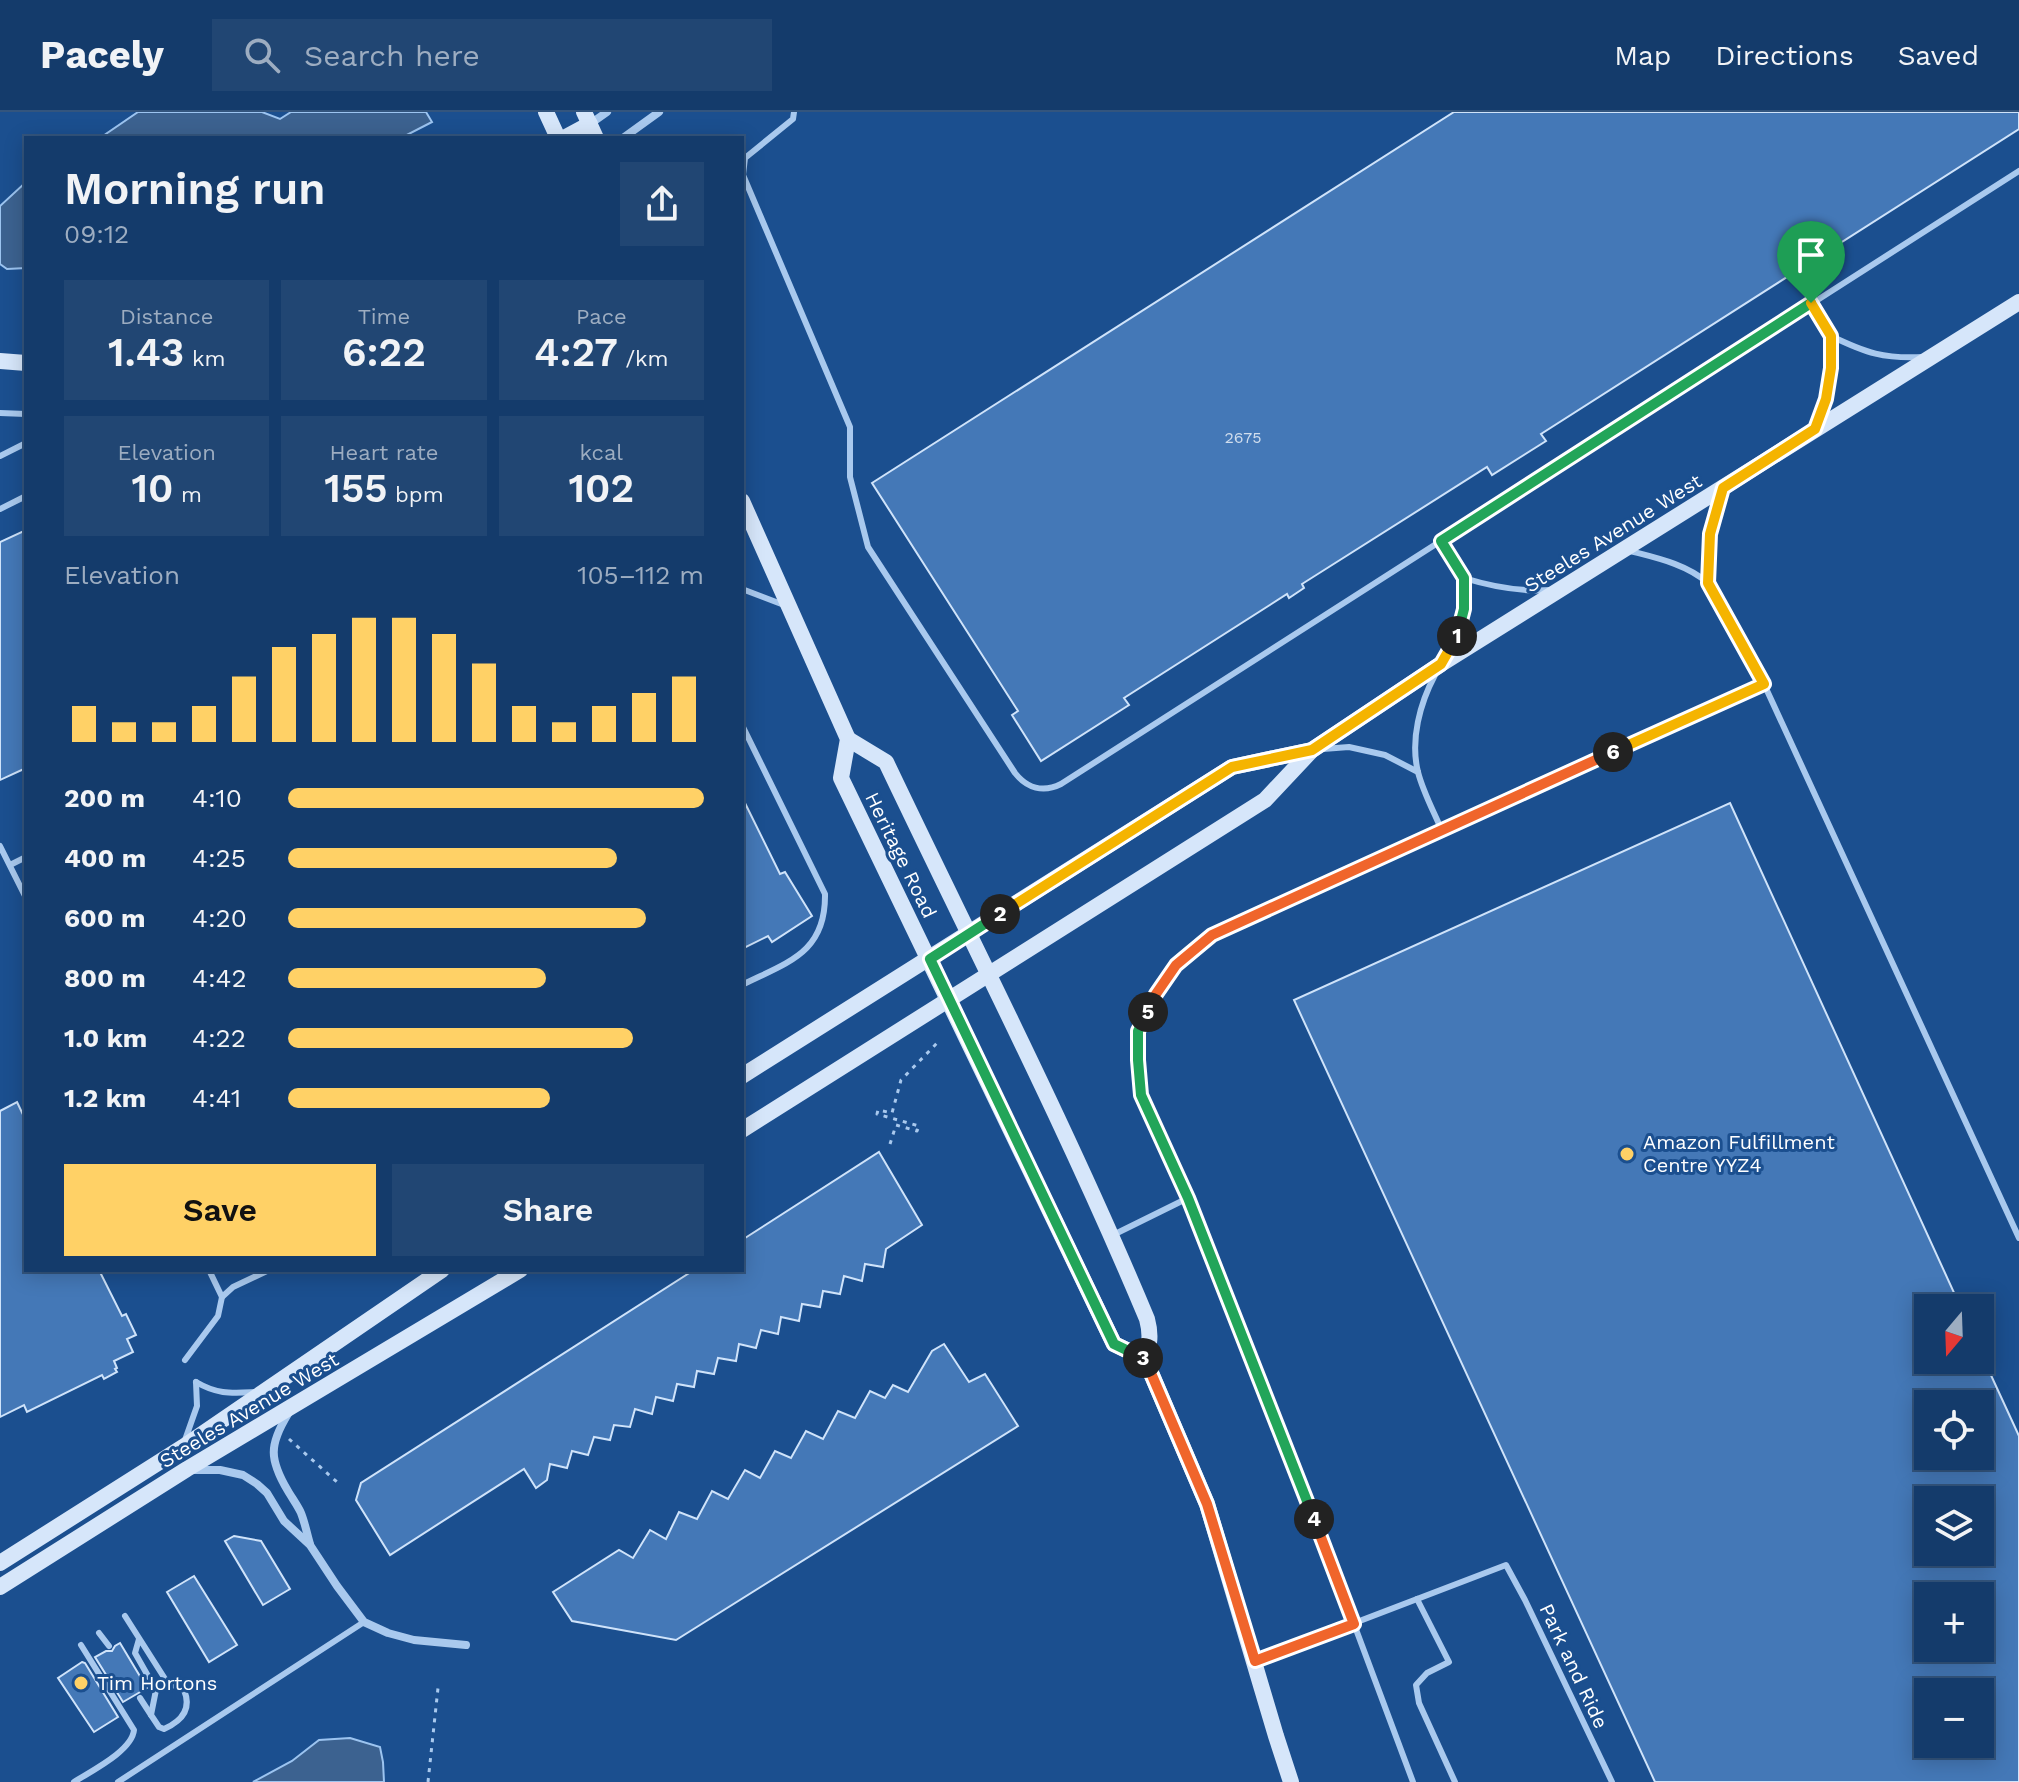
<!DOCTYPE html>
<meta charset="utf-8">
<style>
:root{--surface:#143b6b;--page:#214673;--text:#f1f3f6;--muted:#9dadc1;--line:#33557e;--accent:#ffd166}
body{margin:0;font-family:"Work Sans",sans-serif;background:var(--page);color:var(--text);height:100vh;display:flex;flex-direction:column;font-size:30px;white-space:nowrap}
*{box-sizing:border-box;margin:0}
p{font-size:26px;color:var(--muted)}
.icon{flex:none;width:44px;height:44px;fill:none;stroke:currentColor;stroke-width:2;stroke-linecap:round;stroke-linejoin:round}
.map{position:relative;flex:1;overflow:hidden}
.drawer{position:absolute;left:24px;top:24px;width:720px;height:1136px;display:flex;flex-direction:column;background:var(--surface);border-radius:0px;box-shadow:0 4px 20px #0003,0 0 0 2px var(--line)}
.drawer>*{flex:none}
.needle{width:52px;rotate:199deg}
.controls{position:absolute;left:1914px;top:1182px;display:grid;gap:16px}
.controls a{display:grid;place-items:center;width:80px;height:80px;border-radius:0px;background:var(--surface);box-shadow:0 4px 20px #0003,0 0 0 2px var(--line);font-size:40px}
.pin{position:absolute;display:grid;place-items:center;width:68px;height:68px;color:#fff;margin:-82px -34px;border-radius:50% 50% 50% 0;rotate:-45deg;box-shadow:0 0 8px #0007}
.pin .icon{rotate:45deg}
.km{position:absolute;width:40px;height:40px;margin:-20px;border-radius:50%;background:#222;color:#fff;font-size:22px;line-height:40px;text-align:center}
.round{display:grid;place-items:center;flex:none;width:84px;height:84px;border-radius:0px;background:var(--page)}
.headline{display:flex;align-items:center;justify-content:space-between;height:136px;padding:0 40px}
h1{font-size:44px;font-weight:600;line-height:60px}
.figures{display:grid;grid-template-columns:repeat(3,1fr);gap:12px;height:136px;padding:8px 40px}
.figures div{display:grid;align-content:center;border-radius:0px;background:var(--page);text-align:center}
.figures b{font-size:40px;font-weight:600}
.figures small{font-size:22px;font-weight:400}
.figures p{font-size:22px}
.chart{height:224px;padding:16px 40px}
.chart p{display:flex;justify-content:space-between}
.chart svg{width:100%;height:144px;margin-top:8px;stroke:var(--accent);stroke-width:6}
.cta{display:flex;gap:16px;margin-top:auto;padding:16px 40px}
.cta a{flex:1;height:92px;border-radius:0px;background:var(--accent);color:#111;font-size:32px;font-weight:600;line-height:92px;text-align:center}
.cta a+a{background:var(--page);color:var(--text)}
ul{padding:0 40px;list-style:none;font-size:26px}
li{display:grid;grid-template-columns:128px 96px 1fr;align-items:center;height:60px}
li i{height:20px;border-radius:10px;background:var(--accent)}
header{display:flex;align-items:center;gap:48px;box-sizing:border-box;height:112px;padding:0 40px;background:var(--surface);border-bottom:2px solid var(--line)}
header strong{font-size:38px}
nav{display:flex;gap:44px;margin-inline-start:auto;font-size:28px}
.search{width:560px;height:72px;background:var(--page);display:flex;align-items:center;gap:20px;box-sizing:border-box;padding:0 28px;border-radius:0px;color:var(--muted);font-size:30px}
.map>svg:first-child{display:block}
.water{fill:#3c6290;stroke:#9cc4f0;stroke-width:2}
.building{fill:#4478b7;stroke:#cfe3fa;stroke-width:2;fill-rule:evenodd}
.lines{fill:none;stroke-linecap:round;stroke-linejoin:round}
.path{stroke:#a9c9ee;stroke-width:3;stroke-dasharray:4 6;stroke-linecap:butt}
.lane{stroke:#a9c9ee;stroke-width:6}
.street{stroke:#a9c9ee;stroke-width:8}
.secondary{stroke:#d6e6fa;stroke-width:16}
.split-1-casing{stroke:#fff;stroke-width:16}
.split-2-casing{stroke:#fff;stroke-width:16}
.split-3-casing{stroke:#fff;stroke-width:16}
.split-4-casing{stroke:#fff;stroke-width:16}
.split-5-casing{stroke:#fff;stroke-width:16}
.split-6-casing{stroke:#fff;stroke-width:16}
.split-7-casing{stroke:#fff;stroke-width:16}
.split-1{stroke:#22a559;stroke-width:10}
.split-2{stroke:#f5b400;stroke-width:10}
.split-3{stroke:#22a559;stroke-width:10}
.split-4{stroke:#f0652b;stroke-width:10}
.split-5{stroke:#22a559;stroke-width:10}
.split-6{stroke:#f0652b;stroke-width:10}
.split-7{stroke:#f5b400;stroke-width:10}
.poi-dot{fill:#ffd166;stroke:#1b4f8f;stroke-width:3}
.labels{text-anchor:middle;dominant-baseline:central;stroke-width:6;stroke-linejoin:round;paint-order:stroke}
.number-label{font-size:16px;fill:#d0dded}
.street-label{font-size:20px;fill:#fff;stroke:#1b4f8f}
.poi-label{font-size:20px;fill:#fff;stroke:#1b4f8f;text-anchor:start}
</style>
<header>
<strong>Pacely</strong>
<div class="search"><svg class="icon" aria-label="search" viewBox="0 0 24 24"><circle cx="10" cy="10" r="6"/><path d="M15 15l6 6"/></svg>Search here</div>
<nav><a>Map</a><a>Directions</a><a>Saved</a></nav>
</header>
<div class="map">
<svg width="2019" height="1670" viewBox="0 0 2019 1670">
<rect width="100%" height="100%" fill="#1b4f8f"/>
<g class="water">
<polygon points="138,0 262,0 280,7 291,0 426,0 432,10 401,26 100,26"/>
<polygon points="26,70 26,156 7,157 0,152 0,94"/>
<polygon points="350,1626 380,1635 383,1650 384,1670 253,1670 292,1649 319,1628"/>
</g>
<g class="building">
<polygon points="1454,0 2019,0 2019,17 1541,322 1546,329 1492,363 1487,355 1302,472 1304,476 1289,486 1287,482 1124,586 1129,593 1041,649 1012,603 1018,599 872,371"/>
<polygon points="26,418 26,656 0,668 0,430"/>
<polygon points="742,685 780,762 785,760 812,804 772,830 768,824 742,837"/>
<path d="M1730 691 1961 1196H1928V1248H1984L2019 1324V1670H1655L1294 888ZM1928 1292H1980V1344H1928ZM1928 1388H1980V1440H1928ZM1928 1484H1980V1536H1928ZM1928 1580H1980V1632H1928Z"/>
<polygon points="17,990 26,1009 26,1158 99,1158 122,1204 126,1202 136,1223 127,1227 133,1240 114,1249 117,1256 115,1257 117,1260 104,1267 102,1263 27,1300 24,1293 0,1305 0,999"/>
<polygon points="879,1040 922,1113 886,1137 883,1155 865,1152 862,1169 844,1164 840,1182 823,1179 820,1195 802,1192 799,1209 781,1205 778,1222 761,1218 756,1236 739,1232 736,1249 718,1246 714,1262 697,1259 694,1275 677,1272 673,1289 656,1285 652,1302 635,1297 630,1315 614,1313 610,1328 594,1325 588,1343 572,1339 567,1356 550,1352 547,1368 536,1376 524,1357 390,1443 356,1388 361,1371 694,1158 742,1158 742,1128"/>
<polygon points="944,1232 969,1270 985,1262 1018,1314 676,1528 572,1509 553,1480 619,1438 633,1446 650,1418 666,1427 679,1400 697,1407 712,1379 728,1387 745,1358 760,1366 775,1339 791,1346 806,1319 823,1327 838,1299 855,1306 870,1279 885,1286 893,1273 908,1280 932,1239"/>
<polygon points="234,1424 261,1429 290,1477 263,1493 225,1429"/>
<polygon points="194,1464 237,1533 209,1550 167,1480"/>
<polygon points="120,1531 147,1576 123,1590 95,1545 106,1539 112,1539 115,1534"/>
<polygon points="82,1550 85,1551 118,1605 94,1620 58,1566"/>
</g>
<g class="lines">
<g class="path">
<polyline points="890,1032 896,1013 917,1019 919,1014 877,1002 878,998 892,1001 901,968 940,928"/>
<polyline points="289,1327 337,1370"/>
<polyline points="428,1670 438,1576"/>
</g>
<g class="lane">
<path d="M794 0 793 7 745 46 743 63 850 315V365L868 435 1015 661C1027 676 1043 681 1061 672L2019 59"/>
<path d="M1811 191C1817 201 1827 212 1830 223 1837 244 1825 290 1818 310"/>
<path d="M1831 224C1866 241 1884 247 1923 245"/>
<polyline points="0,301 26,302"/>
<polyline points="0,344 26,331"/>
<polyline points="0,397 26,384"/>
<path d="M1441 429C1447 439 1462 457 1464 467 1469 492 1458 522 1447 542"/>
<path d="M1630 439C1657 446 1686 452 1708 471L1764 572"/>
<path d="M1464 466C1493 475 1520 480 1550 478"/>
<polyline points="1708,471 1710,422 1721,380"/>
<polyline points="742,477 784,493"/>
<path d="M1435 563C1420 591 1410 628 1418 660 1423 680 1434 700 1442 719"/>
<path d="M742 613 825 782C826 841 788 850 742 873"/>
<polyline points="1323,637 1349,635 1385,643 1418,660"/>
<polyline points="0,734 26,786"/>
<polyline points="10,753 26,745"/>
<polyline points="1113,1123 1188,1086"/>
<polyline points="209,1158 222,1185"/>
<polyline points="185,1248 218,1204 222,1185 233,1175 269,1158"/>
<path d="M196 1270C218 1283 232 1281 257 1280"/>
<polyline points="185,1328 197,1294 196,1270"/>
<polyline points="1417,1487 1449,1550 1427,1561 1416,1573 1419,1591 1455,1670"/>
<path d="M125 1504 167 1570 184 1578C192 1597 182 1609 164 1617L159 1615 151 1603 156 1578 135 1541 139 1527"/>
<polyline points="99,1521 109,1534"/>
<polyline points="1255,1549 1506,1453 1525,1488 1612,1670"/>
<polyline points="140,1586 151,1603"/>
<path d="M74 1670C91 1659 132 1639 134 1618L81 1533"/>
<polyline points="118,1670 364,1510"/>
<polyline points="1413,1670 1354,1512 1188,1086 1141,983 1138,948 1138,919 1156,882 1176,853 1212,823 1764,572 2019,1126"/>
</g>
<g class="street">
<polyline points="590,12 607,0"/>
<polyline points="623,26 659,0"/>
<path d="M288 1302C269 1333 269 1347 288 1379 292 1386 298 1394 301 1401 305 1411 307 1422 310 1432"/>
<polyline points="194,1358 220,1358 243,1363 257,1372 267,1381 284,1409 310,1433 337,1474 364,1510 388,1521 414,1528 466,1533"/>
</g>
<g class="secondary">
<polyline points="546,0 558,26"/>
<polyline points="584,0 596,26"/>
<polyline points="564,26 590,12"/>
<polyline points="0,249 26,251"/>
<polyline points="742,389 848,627 841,666 1114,1232 1145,1247"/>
<path d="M848 627 886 650C974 835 1068 1018 1147 1207 1151 1222 1150 1232 1145 1247L1207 1392 1276 1624 1291 1670"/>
<polyline points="742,964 1232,655 1312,638"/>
<polyline points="742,1018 1265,688 1312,638 1441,552 2019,190"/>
<polyline points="0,1451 183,1335 442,1158"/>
<polyline points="0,1475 187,1357 520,1158"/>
</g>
</g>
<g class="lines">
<defs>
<polyline id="split-1" points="1457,524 1464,497 1464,466 1441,429 1811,191"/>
<polyline id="split-2" points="1000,802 1232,655 1312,638 1441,552 1457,524"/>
<polyline id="split-3" points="1000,802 930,847 1114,1232 1143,1246"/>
<polyline id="split-4" points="1143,1246 1145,1247 1207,1392 1255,1549 1354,1512 1314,1407"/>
<polyline id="split-5" points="1148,900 1138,919 1138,948 1141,983 1188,1086 1314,1407"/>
<polyline id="split-6" points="1148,900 1156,882 1176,853 1212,823 1613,640"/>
<polyline id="split-7" points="1613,640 1764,572 1708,471 1710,422 1723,376 1815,317 1826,287 1831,256 1831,224 1811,191"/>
</defs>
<use href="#split-1" class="split-1-casing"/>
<use href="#split-2" class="split-2-casing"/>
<use href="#split-3" class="split-3-casing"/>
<use href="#split-4" class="split-4-casing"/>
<use href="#split-5" class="split-5-casing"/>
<use href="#split-6" class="split-6-casing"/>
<use href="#split-7" class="split-7-casing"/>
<use href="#split-1" class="split-1"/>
<use href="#split-2" class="split-2"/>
<use href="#split-3" class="split-3"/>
<use href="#split-4" class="split-4"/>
<use href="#split-5" class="split-5"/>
<use href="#split-6" class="split-6"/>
<use href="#split-7" class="split-7"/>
</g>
<g class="poi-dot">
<circle cx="1627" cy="1042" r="8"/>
<circle cx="81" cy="1571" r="8"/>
</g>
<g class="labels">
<g class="number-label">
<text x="1243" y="325">2675</text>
</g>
<g class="street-label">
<text transform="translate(1613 421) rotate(-32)">Steeles Avenue West</text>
<text transform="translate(901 743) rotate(64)">Heritage Road</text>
<text transform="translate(249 1298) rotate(-31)">Steeles Avenue West</text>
<text transform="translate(1574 1554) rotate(65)">Park and Ride</text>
</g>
<g class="poi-label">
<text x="1643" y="1030">Amazon Fulfillment<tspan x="1643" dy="23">Centre YYZ4</tspan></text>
<text x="97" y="1571">Tim Hortons</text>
</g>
</g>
</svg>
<div class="controls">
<a><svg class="needle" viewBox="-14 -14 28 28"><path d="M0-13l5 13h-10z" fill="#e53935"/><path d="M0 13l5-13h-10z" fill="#9dadc1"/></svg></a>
<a><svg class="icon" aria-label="locate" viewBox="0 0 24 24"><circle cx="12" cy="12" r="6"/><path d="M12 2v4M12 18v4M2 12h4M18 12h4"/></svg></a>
<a><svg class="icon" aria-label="layers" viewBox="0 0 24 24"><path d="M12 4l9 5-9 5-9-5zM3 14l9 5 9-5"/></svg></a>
<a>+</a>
<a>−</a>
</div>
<div class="pin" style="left:1811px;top:191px;background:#1e9e55"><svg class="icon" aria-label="arrive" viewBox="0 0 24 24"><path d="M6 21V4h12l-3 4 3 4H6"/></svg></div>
<b class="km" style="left:1457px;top:524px">1</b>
<b class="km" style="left:1000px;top:802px">2</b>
<b class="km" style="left:1143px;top:1246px">3</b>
<b class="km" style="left:1314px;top:1407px">4</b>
<b class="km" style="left:1148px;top:900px">5</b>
<b class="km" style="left:1613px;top:640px">6</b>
<section class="drawer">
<div class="headline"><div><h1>Morning run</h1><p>09:12</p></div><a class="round"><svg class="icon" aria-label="share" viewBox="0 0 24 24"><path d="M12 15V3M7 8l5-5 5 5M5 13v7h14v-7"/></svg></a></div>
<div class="figures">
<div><p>Distance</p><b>1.43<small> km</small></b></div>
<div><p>Time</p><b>6:22</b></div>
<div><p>Pace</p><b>4:27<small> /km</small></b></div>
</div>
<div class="figures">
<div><p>Elevation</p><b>10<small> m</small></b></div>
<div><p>Heart rate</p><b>155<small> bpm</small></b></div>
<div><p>kcal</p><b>102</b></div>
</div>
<div class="chart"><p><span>Elevation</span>105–112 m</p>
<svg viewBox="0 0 160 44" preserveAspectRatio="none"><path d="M5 44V33M15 44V38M25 44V38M35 44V33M45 44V24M55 44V15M65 44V11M75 44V6M85 44V6M95 44V11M105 44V20M115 44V33M125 44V38M135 44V33M145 44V29M155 44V24"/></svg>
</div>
<ul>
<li><b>200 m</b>4:10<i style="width:100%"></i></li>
<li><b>400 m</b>4:25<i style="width:79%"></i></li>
<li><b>600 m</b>4:20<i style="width:86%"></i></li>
<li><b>800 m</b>4:42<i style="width:62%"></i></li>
<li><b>1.0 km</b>4:22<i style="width:83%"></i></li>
<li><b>1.2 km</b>4:41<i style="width:63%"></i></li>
</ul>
<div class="cta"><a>Save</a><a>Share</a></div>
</section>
</div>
